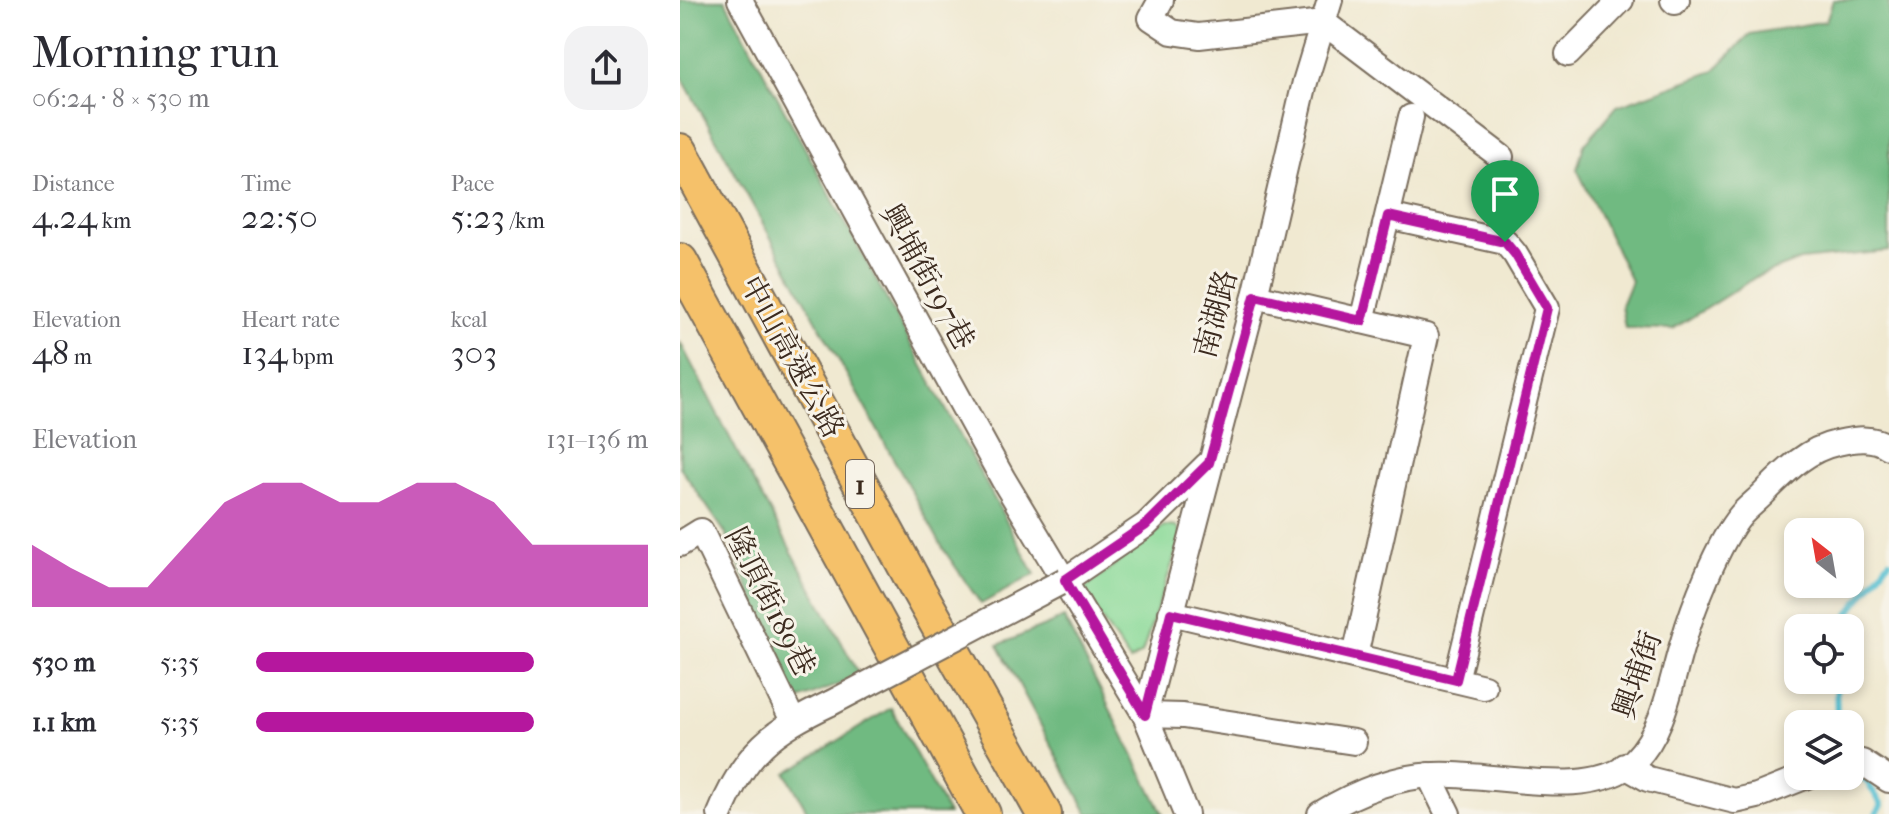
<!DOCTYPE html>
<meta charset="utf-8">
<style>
:root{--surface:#fff;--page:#f2f2f3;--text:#2b2b33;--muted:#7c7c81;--accent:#b5179e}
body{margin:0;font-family:"IM FELL French Canon","Noto Serif TC",serif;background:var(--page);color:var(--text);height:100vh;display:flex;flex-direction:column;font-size:30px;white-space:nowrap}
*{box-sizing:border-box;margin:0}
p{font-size:26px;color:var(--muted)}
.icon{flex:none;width:44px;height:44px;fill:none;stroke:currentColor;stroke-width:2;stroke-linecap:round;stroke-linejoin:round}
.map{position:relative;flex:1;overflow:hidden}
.details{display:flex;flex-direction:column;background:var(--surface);width:680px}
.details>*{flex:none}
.needle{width:52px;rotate:329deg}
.tools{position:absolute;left:1104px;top:518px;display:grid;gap:16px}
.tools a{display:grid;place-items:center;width:80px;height:80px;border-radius:16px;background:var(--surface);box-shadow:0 4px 12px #0003;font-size:40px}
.pin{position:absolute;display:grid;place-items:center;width:68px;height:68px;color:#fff;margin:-82px -34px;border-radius:50% 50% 50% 0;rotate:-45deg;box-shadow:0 0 8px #0007}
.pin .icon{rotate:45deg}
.round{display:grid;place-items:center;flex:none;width:84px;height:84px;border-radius:24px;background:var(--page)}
.headline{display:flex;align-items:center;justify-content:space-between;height:136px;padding:0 32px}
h1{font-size:44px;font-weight:600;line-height:60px}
.stats{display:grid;grid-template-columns:repeat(3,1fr);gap:12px;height:136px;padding:8px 32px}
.stats div{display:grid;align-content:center}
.stats b{font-size:34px;font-weight:600}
.stats small{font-size:22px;font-weight:400}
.stats p{font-size:22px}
.chart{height:224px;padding:16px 32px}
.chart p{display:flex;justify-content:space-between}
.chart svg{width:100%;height:144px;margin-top:8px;fill:var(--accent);opacity:.7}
ul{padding:0 32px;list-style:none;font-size:26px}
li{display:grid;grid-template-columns:128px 96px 1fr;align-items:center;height:60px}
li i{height:20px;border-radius:10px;background:var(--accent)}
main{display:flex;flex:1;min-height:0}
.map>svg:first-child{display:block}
.green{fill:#8bda99;stroke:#63825c;stroke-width:2}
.forest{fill:#70ba81;stroke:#567250;stroke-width:2}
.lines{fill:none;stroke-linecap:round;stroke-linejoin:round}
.stream{stroke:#56c0d2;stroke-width:6}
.minor-casing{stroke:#7a6d5d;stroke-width:28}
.highway-casing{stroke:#7a6d5d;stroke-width:38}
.minor{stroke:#fff;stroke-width:24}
.highway{stroke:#f5c16b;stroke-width:34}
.minor-bridge-casing{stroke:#7a6d5d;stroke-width:28;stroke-linecap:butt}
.minor-bridge{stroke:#fff;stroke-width:24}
.route-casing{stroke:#fff;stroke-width:16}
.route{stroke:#b5179e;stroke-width:10}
.labels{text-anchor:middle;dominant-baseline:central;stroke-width:6;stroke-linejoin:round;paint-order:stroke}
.shield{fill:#f7f3e8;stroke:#73665b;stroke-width:2}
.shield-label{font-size:28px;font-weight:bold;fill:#3b2a1e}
.street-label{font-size:30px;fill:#3b2a1e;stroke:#f7f3e8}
</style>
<main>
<section class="details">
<div class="headline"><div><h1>Morning run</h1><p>06:24 · 8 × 530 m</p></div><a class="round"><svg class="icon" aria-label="share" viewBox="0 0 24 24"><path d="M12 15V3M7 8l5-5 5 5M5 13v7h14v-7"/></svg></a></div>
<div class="stats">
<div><p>Distance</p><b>4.24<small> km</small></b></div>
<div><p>Time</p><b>22:50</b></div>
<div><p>Pace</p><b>5:23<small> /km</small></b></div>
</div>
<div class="stats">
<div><p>Elevation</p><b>48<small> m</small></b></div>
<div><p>Heart rate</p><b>134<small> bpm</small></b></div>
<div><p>kcal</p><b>303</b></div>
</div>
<div class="chart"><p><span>Elevation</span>131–136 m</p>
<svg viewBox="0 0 160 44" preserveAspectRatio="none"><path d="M0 44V25L10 32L20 38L30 38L40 25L50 12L60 6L70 6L80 12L90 12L100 6L110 6L120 12L130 25L140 25L150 25L160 25V44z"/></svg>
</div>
<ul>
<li><b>530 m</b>5:35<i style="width:71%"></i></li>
<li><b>1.1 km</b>5:35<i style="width:71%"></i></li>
</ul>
</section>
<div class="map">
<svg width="1209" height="814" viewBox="0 0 1209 814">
<rect width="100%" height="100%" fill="#f7f3e8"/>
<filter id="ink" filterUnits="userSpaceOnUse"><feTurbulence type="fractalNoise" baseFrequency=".0125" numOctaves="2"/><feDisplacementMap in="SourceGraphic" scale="16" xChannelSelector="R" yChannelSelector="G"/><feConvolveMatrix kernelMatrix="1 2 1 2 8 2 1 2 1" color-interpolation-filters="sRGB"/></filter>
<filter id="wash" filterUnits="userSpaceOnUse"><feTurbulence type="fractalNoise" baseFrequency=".006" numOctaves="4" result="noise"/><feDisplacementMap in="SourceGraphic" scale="32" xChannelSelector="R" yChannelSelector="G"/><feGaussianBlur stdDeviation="1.8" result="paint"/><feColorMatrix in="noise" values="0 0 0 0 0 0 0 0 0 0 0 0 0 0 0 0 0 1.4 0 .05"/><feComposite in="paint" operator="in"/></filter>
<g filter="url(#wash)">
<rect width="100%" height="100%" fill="#f0e9d1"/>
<polygon class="green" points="484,526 497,527 502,535 462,653 450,661 402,591"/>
<g class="forest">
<polygon points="0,0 45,0 355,574 301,604 264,550 0,74"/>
<polygon points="1153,0 1209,0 1209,251 1120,260 1076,277 993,329 945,328 941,305 951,281 897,169 904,145 937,106 1034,71 1070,34 1146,21"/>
<polygon points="0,342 61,459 180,676 117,701 46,534 0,467"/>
<polygon points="384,618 483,814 408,814 318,645"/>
<polygon points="211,708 268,814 129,814 106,773"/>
</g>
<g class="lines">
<g class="stream">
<polyline points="1158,628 1209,561"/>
<polyline points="1156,680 1157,724"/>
<polyline points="1170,769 1172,773 1187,782 1202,805 1196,814"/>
</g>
</g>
</g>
<g filter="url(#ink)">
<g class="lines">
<defs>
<g id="minor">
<polyline points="60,0 323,479 465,715 506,814"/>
<polyline points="481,0 471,18 492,32 519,36 643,22 821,157"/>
<polyline points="993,0 995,2 997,0"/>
<polyline points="888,54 941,0"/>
<polyline points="708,216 825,242 835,254 867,308 776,680"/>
<polyline points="575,296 746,336 675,656"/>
<polyline points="682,321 731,117"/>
<polyline points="0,544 21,531 113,721"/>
<polyline points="385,580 466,525 527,465"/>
<polyline points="491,613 804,687"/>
<polyline points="465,715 575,296 625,82 650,0"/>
<polyline points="465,715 503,716 674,742"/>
<polyline points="1170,760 1182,762 1209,780"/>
<polyline points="945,766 968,779 1055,801 1077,796 1127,776"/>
<polyline points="749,775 768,814"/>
<path d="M40 814C65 751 92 731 151 703"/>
<path d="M640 814C674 793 713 777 754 775 811 771 910 803 955 760 985 730 991 680 1003 642 1013 607 1038 542 1061 515 1069 506 1079 499 1087 490 1107 470 1128 449 1157 443 1175 439 1193 436 1209 447"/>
</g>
<g id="highway">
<polyline points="0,151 236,586 364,814"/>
<polyline points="0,261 303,814"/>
</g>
</defs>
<use href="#minor" class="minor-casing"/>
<use href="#highway" class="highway-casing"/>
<use href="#minor" class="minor"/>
<use href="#highway" class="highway"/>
<defs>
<polyline id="minor-bridge" points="151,703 385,580"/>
</defs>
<use href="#minor-bridge" class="minor-bridge-casing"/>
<use href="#minor-bridge" class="minor-bridge"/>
</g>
</g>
<g class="lines" filter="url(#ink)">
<defs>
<polygon id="route" points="708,216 825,242 835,254 867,308 776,680 491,613 465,715 385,580 466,525 529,463 575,296 682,321"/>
</defs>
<use href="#route" class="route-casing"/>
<use href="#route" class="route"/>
</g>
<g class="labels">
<rect class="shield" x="166" y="460" width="28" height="48" rx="6"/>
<g class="shield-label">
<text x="180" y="484">1</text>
</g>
<g class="street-label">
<text transform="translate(247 277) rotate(61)">興埔街197巷</text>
<text transform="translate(536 314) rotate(-75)">南湖路</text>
<text transform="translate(112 357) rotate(61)">中山高速公路</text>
<text transform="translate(90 602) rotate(63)">隆頂街189巷</text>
<text transform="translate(958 675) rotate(-71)">興埔街</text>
</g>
</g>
</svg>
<div class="tools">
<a><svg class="needle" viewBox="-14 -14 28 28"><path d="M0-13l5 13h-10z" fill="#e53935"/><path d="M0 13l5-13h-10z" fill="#7c7c81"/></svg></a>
<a><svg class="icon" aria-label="locate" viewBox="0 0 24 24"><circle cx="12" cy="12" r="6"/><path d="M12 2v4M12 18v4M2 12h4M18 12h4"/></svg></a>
<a><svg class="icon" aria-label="layers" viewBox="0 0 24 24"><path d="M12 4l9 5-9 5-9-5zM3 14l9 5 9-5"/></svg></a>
</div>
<div class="pin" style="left:825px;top:242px;background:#1e9e55"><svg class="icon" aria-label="arrive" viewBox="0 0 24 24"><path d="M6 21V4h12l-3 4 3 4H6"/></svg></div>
</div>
</main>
